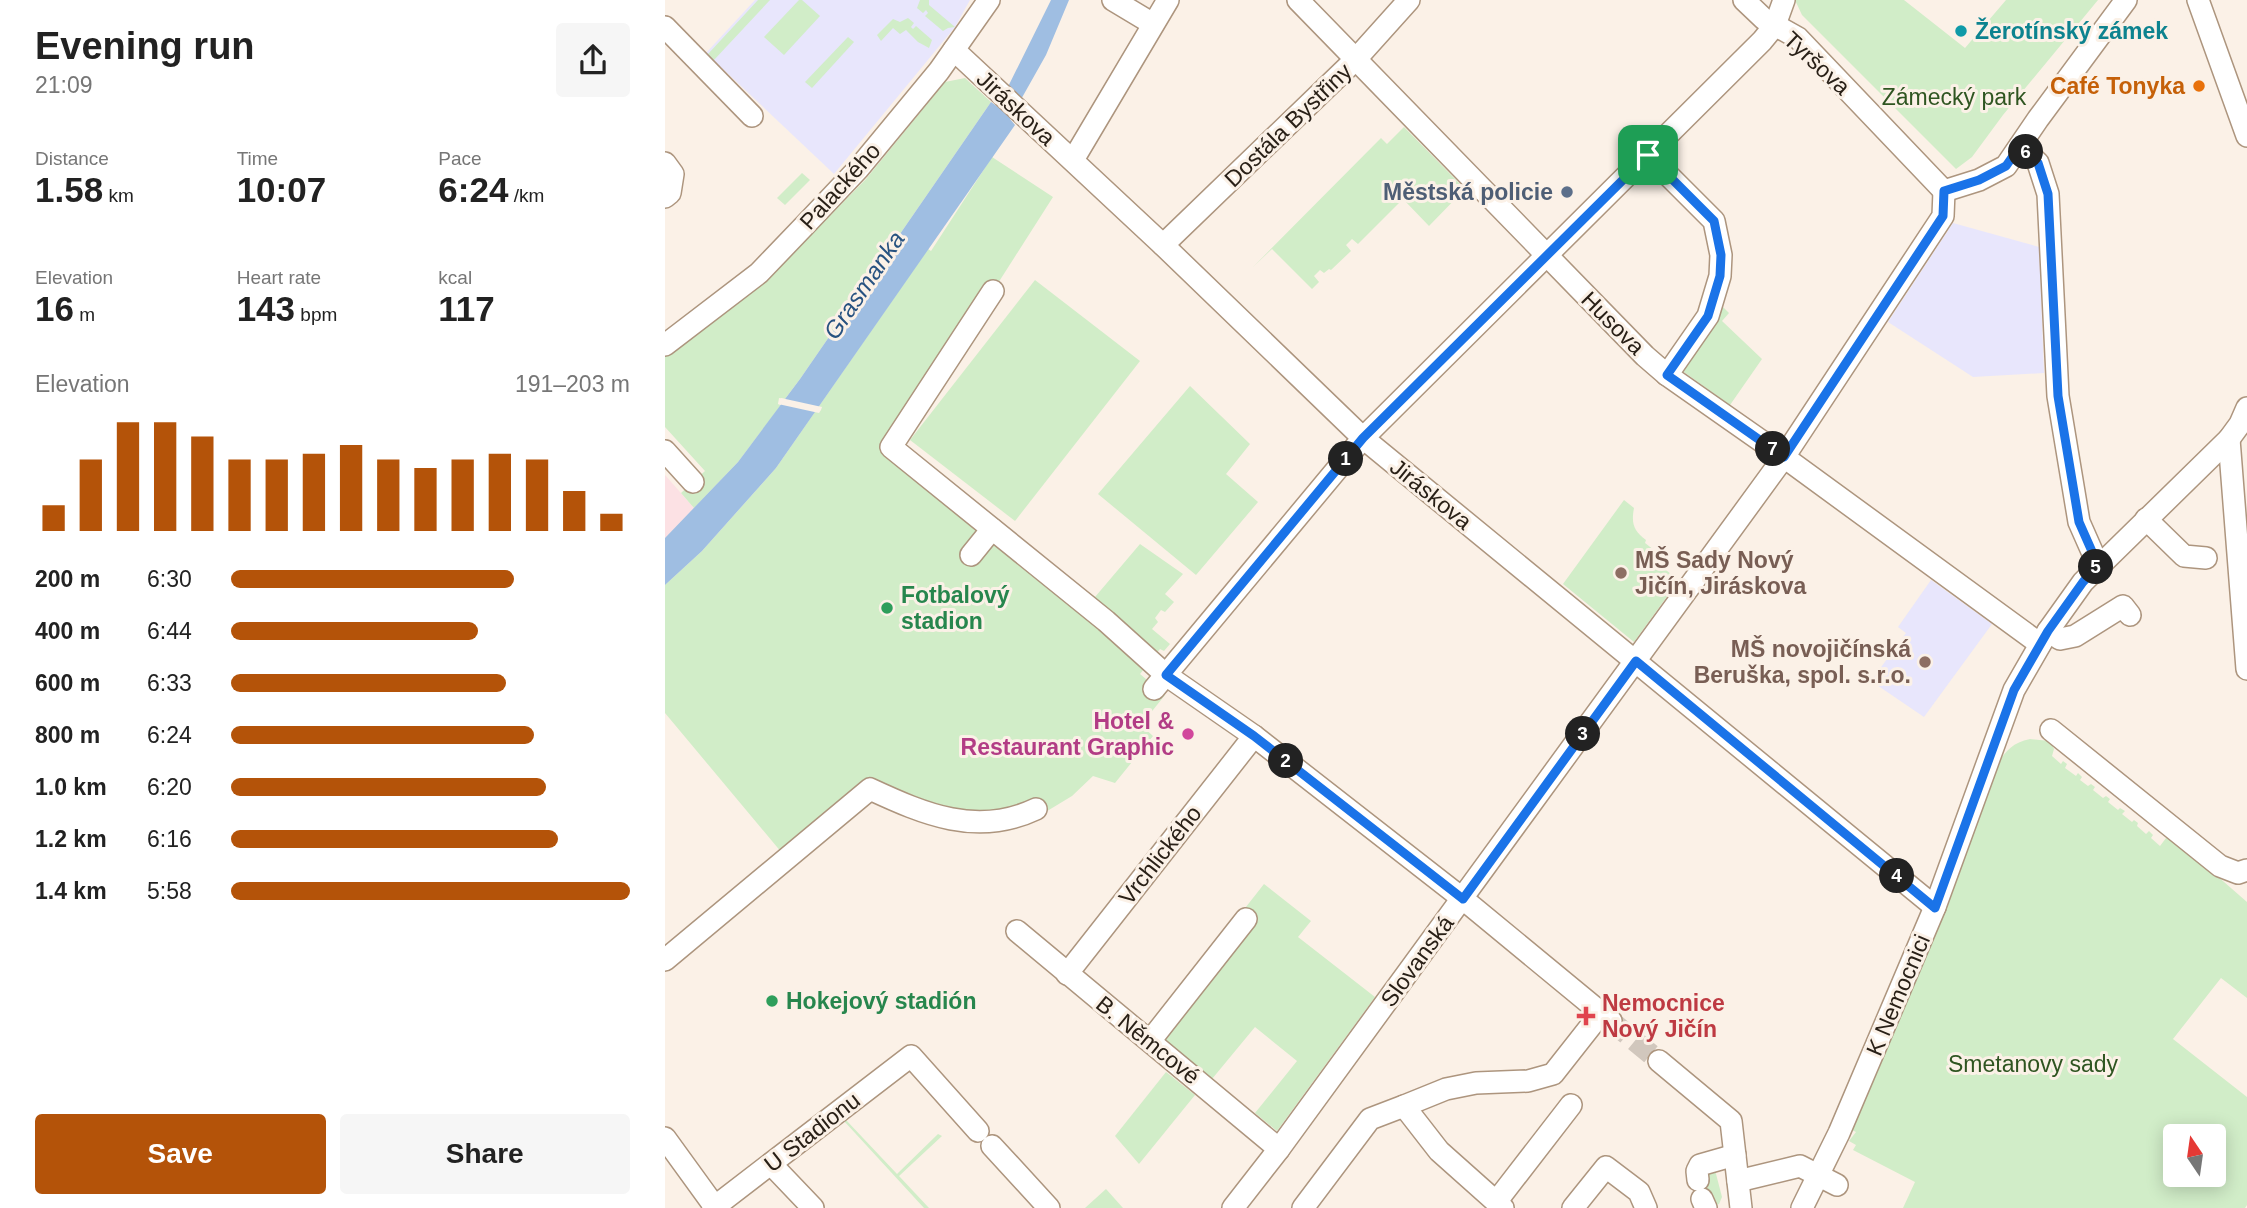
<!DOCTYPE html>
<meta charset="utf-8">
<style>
:root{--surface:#fff;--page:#f6f6f6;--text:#222;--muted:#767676;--accent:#b45309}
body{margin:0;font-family:Arial,sans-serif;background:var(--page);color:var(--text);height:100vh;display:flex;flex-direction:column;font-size:26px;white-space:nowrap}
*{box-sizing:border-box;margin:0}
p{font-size:23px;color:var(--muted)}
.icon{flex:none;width:38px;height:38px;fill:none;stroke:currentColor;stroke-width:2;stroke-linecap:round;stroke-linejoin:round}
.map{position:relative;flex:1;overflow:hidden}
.side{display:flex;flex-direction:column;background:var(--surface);width:665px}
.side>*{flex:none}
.needle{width:46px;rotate:347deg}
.buttons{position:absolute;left:1498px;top:1124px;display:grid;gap:14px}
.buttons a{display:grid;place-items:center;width:63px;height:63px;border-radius:7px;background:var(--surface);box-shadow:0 4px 18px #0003;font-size:35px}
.pin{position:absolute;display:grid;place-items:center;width:60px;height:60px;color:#fff;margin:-30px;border-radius:14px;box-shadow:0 4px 10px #0006}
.km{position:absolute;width:35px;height:35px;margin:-18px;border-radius:50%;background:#222;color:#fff;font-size:19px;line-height:35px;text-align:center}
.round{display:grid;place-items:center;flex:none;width:74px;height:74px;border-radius:7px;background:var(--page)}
.summary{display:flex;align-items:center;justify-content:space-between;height:119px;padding:0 35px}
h1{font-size:38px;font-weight:600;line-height:52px}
.figures{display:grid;grid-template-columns:repeat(3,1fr);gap:10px;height:119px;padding:7px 35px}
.figures div{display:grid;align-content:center}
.figures b{font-size:35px;font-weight:600}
.figures small{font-size:19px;font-weight:400}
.figures p{font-size:19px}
.chart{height:196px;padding:14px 35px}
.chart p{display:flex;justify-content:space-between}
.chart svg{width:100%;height:126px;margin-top:7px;stroke:var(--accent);stroke-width:6}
.button{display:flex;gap:14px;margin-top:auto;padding:14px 35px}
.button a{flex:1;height:80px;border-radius:7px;background:var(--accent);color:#fff;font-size:28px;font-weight:600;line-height:80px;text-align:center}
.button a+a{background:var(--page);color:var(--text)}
ul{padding:0 35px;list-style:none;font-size:23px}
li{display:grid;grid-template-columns:112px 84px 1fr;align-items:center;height:52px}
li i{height:18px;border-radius:9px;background:var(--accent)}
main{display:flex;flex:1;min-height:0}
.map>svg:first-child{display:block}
.commercial{fill:#fce1e4}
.education{fill:#e8e6fc}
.green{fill:#d1edc8;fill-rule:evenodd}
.water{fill:#9fbee2}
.pier{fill:#fbf1e7}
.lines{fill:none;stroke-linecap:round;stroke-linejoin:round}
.minor-tunnel{stroke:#d1c7bd;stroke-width:21;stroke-dasharray:21 10;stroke-linecap:butt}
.minor-casing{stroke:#ad957e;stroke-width:24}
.minor{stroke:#fff;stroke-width:21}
.route-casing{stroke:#fff;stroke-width:14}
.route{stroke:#1a73e8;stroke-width:9}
.culture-dot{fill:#0f9aa8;stroke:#fbf1e7;stroke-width:2.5}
.food-dot{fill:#e8710a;stroke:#fbf1e7;stroke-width:2.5}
.service-dot{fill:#5c6f8a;stroke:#fbf1e7;stroke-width:2.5}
.education-dot{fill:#8d6e63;stroke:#fbf1e7;stroke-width:2.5}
.leisure-dot{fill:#2e9e5b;stroke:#fbf1e7;stroke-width:2.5}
.hotel-dot{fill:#d1479c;stroke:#fbf1e7;stroke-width:2.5}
.health-dot{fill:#e0444e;stroke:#fbf1e7;stroke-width:2.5}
.labels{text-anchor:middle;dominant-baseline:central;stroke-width:6;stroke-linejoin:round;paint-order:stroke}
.culture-label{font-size:23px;font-weight:bold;fill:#0d838f;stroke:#fbf1e7;text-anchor:start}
.street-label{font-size:23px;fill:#292017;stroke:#fbf1e7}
.food-label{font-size:23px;font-weight:bold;fill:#c56008;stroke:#fbf1e7;text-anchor:end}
.park-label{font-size:23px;fill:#2f5521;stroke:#fbf1e7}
.service-label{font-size:23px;font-weight:bold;fill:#4e5e75;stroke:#fbf1e7;text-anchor:end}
.education-label{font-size:23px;font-weight:bold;fill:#785e54;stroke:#fbf1e7;text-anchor:start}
.leisure-label{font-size:23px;font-weight:bold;fill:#27864d;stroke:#fbf1e7;text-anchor:start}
.hotel-label{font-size:23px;font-weight:bold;fill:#b23c85;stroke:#fbf1e7;text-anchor:end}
.health-label{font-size:23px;font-weight:bold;fill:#be3a42;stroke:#fbf1e7;text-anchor:start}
.water-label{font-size:24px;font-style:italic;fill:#275280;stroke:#fbf1e7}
</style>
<main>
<section class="side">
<div class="summary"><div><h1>Evening run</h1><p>21:09</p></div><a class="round"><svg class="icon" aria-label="share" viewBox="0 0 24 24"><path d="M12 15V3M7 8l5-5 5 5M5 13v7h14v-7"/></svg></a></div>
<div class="figures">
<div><p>Distance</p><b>1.58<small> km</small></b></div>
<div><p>Time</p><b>10:07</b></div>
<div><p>Pace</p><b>6:24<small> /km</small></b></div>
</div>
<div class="figures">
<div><p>Elevation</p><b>16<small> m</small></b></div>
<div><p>Heart rate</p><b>143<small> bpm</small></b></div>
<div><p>kcal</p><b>117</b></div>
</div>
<div class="chart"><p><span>Elevation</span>191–203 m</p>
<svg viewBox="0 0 160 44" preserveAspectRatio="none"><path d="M5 44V35M15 44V19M25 44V6M35 44V6M45 44V11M55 44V19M65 44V19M75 44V17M85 44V14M95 44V19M105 44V22M115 44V19M125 44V17M135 44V19M145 44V30M155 44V38"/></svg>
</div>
<ul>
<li><b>200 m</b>6:30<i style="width:71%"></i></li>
<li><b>400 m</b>6:44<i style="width:62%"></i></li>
<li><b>600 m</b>6:33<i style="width:69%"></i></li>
<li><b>800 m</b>6:24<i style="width:76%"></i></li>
<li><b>1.0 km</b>6:20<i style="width:79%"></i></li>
<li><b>1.2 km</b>6:16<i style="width:82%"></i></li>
<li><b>1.4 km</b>5:58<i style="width:100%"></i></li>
</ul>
<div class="button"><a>Save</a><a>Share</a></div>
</section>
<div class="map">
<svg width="1582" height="1208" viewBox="0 0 1582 1208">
<rect width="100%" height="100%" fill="#fbf1e7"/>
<polygon class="commercial" points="0,475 29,508 0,538"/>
<g class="education">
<polygon points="90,0 305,0 290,27 169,174 41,53"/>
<polygon points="1288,223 1374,247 1379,373 1308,377 1223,322"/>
<polygon points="1266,580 1327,624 1259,717 1206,681 1241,633 1233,627"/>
</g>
<g class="green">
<polygon points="93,0 105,0 49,60 43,54"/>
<polygon points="134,0 137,0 155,16 119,55 99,37"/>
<polygon points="255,0 264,0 264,5 290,27 283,28 278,31 260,16 263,13 261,10 258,13 252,8"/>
<polygon points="1130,0 1239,0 1300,48 1341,0 1433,0 1338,115 1307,157 1291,169 1137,15"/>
<polygon points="243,18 249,23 246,27 248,29 251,26 267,40 264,48 253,42 241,30 235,34 228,28 216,41 212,35 228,19 235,22"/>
<polygon points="183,37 189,42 147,88 140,82"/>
<polygon points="300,78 326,102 135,379 120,399 114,398 113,404 116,405 73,462 29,508 16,493 40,471 0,427 0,357 98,284 201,179 280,82"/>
<polygon points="739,127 800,189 764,226 738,199 693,244 687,239 681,245 686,251 666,270 664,269 659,273 655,270 649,276 654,282 647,289 607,249 588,267 716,138 722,144"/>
<polygon points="327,157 388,197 328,291 237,445 430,597 475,544 518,574 500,594 509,602 500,612 496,610 490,618 493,622 487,629 505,644 499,651 495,649 475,674 500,695 476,725 488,736 450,783 428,776 407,796 369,819 304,831 250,820 218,807 205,789 117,853 0,713 0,585 37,551 111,468 263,249 266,251"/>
<polygon points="137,173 145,180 120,205 112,198"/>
<polygon points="370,280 475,361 350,521 245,440"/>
<polygon points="1052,301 1064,313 1057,321 1097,359 1065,405 1019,372 1018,365"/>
<polygon points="525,386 585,444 561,474 593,502 531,575 433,494"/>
<path d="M959 500 969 508C966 524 969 531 981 540L980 543 989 550C990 565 1003 571 1014 580L969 642 898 584Z"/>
<path d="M1365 739 1385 741 1389 749 1387 756 1396 764 1398 761 1402 764 1400 768 1411 776 1413 773 1417 777 1415 780 1423 786 1426 784 1430 787 1428 790 1438 798 1441 796 1445 799 1443 802 1453 810 1455 808 1460 811 1457 814 1467 822 1469 820 1473 823 1472 826 1481 834 1484 831 1488 835 1486 838 1495 846 1504 834 1582 902V998L1556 978 1508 1039 1582 1097V1205L1580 1208H1238L1250 1182 1188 1150 1191 1145 1184 1141 1191 1132 1185 1129 1331 767C1340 751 1347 743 1365 739ZM1510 1136H1549V1174H1510Z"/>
<polygon points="599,884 646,921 633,937 710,997 612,1131 590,1113 632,1061 590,1027 547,1079 485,1029"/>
<polygon points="501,1072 530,1095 474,1164 450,1136"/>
<polygon points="181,1120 232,1174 273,1134 277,1136 234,1176 264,1208 259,1208 179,1121"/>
<polygon points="1050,1170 1057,1197 1054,1204 1051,1205 1042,1200 1037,1176"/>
<polygon points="441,1189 458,1208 420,1208"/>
</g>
<polygon class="water" points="386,0 404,0 381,55 345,119 350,125 111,468 37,551 0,585 0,538 73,462 135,379 326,102 333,107"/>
<polygon class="pier" points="116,398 157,407 156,410 154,413 113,404"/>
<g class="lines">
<polyline class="minor-tunnel" points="946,1021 994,1061"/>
<defs>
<g id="minor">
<polyline points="448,0 488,24"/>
<polyline points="633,0 980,356 1002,375 1119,457 1375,644"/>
<polyline points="1079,0 1099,19 1133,38 1279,191"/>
<polyline points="1533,0 1582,136"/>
<polyline points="0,27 87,116"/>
<polyline points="289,50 498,245 698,438 1270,907"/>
<polyline points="1355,146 1373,163 1383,194 1393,396 1414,522 1433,565"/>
<polyline points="983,155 1049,221 1056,255 1055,276 1043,316 1002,375"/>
<polyline points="408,160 503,0"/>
<polyline points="0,163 8,174 5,193 0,197"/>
<polyline points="1279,191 1314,180 1341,166 1373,119 1461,0"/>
<polyline points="498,245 691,59 744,0"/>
<polyline points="328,291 226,447 441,621 501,675 589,736 798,899 946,1021"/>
<polyline points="0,345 94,273 141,224 193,169 274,71 324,0"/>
<polyline points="1564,439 1582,669"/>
<polyline points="0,451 28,482"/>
<polyline points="1481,519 1519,556 1541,558"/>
<polyline points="306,555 327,529"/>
<polyline points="1383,631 1395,639 1410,636 1458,606 1465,615"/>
<polyline points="489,689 698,438 1097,41 1110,25 1119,0"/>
<polyline points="1386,730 1555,866 1573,873 1582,870"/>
<polyline points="352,931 614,1149"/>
<path d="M0 960 205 789C259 814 312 837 371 809"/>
<polyline points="402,974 589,736"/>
<polyline points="485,1041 581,919"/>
<polyline points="994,1061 1066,1121 1076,1208"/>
<polyline points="739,1106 781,1089 811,1083 863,1081 888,1074 936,1013"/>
<polyline points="0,1138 50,1207"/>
<polyline points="327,1146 384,1208"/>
<polyline points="106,1164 148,1208"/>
<polyline points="1033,1180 1032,1171 1035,1165 1070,1155"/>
<polyline points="1073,1181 1135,1166 1172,1185"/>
<polyline points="1037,1199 1041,1208"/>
<polyline points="831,1202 906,1105"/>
<polyline points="48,1208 246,1056 313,1131"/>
<polyline points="568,1208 614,1149 1119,457 1278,216 1279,191"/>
<polyline points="638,1208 705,1119 739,1106 774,1151 838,1208"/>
<polyline points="908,1208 941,1167 974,1192 981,1208"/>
<polyline points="1137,1208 1174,1133 1270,907 1349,690 1383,631 1418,582 1564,439 1575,424 1582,408"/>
</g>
</defs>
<use href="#minor" class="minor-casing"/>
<use href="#minor" class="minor"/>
</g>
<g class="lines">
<defs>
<polygon id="route" points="1355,146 1373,163 1383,194 1393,396 1414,522 1433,565 1418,582 1383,631 1349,690 1270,908 971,661 798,899 589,736 501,675 698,438 983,155 1049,221 1056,255 1055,276 1043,316 1002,375 1119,457 1278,216 1279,191 1314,180 1341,166"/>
</defs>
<use href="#route" class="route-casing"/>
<use href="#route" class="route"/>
</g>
<circle class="culture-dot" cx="1296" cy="31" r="7"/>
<circle class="food-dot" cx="1534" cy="86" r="7"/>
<circle class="service-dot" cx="902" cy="192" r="7"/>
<g class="education-dot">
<circle cx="956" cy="573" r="7"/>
<circle cx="1260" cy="662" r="7"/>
</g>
<g class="leisure-dot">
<circle cx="222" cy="608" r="7"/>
<circle cx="107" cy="1001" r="7"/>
</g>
<circle class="hotel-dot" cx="523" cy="734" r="7"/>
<path class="health-dot" d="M917.5 1005.5h7v7h7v7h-7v7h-7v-7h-7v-7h7z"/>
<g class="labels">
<g class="culture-label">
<text x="1310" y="31">Žerotínský zámek</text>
</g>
<g class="street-label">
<text transform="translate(1152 63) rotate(43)">Tyršova</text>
<text transform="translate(351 108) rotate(43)">Jiráskova</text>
<text transform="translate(623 125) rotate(-44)">Dostála Bystřiny</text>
<text transform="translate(175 186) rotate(-48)">Palackého</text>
<text transform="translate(948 323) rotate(45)">Husova</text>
<text transform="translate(766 494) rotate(39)">Jiráskova</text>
<text transform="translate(495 855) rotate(-52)">Vrchlického</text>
<text transform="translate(752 961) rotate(-54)">Slovanská</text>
<text transform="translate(1233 995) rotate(-67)">K Nemocnici</text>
<text transform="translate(483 1040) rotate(39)">B. Němcové</text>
<text transform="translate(147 1132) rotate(-38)">U Stadionu</text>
</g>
<g class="food-label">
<text x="1520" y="86">Café Tonyka</text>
</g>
<g class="park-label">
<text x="1289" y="97">Zámecký park</text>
<text x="1368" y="1064">Smetanovy sady</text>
</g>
<g class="service-label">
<text x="888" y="192">Městská policie</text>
</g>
<g class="education-label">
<text x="970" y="560">MŠ Sady Nový<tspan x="970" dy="26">Jičín, Jiráskova</tspan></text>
<text x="1246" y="649" text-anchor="end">MŠ novojičínská<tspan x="1246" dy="26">Beruška, spol. s.r.o.</tspan></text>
</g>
<g class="leisure-label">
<text x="236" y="595">Fotbalový<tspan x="236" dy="26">stadion</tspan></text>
<text x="121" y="1001">Hokejový stadión</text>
</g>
<g class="hotel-label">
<text x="509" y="721">Hotel &amp;<tspan x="509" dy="26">Restaurant Graphic</tspan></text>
</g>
<g class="health-label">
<text x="937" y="1003">Nemocnice<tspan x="937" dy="26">Nový Jičín</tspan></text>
</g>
<g class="water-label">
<text transform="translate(199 285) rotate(-56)">Grasmanka</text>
</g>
</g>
</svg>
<div class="buttons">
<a><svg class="needle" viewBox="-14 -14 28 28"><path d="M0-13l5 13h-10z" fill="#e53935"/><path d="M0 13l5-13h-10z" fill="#767676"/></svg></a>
</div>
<div class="pin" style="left:983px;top:155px;background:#1e9e55"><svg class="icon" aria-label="arrive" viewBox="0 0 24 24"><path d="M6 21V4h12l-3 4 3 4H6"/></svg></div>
<b class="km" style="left:681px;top:459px">1</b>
<b class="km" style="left:621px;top:761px">2</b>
<b class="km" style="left:918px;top:734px">3</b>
<b class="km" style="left:1232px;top:876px">4</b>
<b class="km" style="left:1431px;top:567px">5</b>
<b class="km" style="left:1361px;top:152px">6</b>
<b class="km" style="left:1108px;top:449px">7</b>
</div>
</main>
